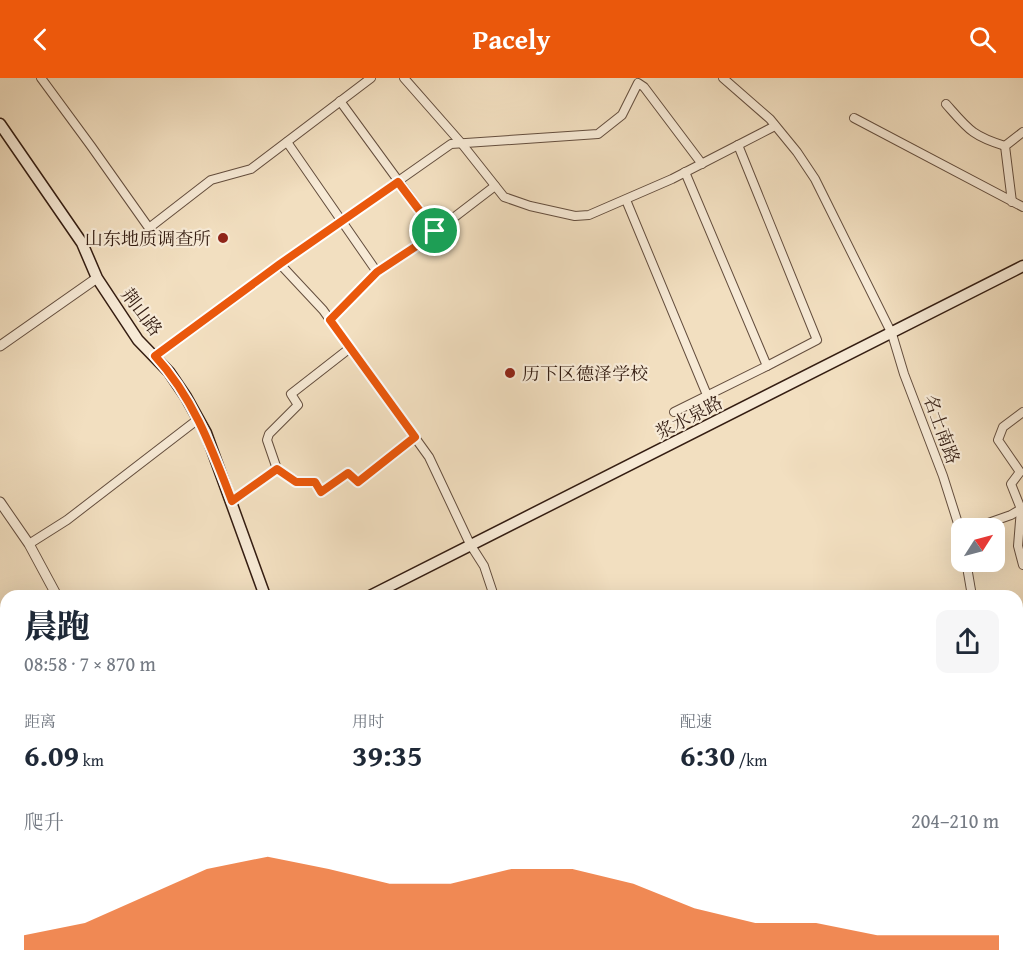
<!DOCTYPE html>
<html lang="zh">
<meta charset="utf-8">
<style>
:root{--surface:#fff;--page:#f6f6f7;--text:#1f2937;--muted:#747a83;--accent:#ea580c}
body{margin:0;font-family:"Gentium Book Plus","Noto Serif SC",serif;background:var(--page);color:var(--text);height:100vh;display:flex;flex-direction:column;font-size:22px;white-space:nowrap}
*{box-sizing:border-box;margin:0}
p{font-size:20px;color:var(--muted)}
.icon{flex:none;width:33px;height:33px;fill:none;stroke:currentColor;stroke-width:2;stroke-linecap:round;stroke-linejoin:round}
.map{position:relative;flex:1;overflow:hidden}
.panel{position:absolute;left:0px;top:512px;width:1023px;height:386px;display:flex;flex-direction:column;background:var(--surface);border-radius:18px 18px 0 0;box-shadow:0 6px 24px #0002}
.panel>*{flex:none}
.needle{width:39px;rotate:54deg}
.tools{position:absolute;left:951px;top:440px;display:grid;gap:12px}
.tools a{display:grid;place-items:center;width:54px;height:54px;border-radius:12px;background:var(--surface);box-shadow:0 6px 24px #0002;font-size:30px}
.pin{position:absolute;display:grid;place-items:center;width:51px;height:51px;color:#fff;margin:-26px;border:3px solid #fff;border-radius:50%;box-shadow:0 2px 6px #0007}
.round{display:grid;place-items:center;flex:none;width:63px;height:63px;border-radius:12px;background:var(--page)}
.overview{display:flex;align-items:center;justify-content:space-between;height:102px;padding:0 24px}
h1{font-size:33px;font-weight:800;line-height:45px}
.metrics{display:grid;grid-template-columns:repeat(3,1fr);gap:9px;height:102px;padding:6px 24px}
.metrics div{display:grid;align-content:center}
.metrics b{font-size:30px;font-weight:800}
.metrics small{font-size:16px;font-weight:400}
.metrics p{font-size:16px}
.chart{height:168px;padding:12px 24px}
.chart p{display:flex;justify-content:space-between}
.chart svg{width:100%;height:108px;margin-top:6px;fill:var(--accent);opacity:.7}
header{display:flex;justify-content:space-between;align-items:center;height:78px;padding:0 24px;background:var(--accent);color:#fff;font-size:27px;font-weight:800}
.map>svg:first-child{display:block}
.green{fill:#bec190;stroke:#796f51;stroke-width:1.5}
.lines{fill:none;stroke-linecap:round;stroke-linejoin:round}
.minor-casing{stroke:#644e3e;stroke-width:10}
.tertiary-casing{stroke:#644e3e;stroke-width:11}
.secondary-casing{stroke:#341d12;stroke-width:13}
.primary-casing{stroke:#341d12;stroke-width:14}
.minor{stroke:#f7ead6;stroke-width:8}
.tertiary{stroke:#f7ead6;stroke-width:9}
.secondary{stroke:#f7ead6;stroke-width:10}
.primary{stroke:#e9c080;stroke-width:12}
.route-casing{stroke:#fff;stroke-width:12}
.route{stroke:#ea580c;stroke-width:8}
.poi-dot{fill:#8f2418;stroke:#f7ead6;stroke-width:2}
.labels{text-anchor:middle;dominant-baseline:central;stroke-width:4.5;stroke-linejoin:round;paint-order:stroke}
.poi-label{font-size:18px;fill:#341d12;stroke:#f7ead6;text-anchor:end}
.street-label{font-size:18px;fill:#341d12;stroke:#f7ead6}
</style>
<header><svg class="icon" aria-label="back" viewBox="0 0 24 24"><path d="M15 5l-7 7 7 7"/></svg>Pacely<svg class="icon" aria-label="search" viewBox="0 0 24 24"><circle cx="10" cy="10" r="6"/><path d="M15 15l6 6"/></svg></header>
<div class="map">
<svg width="1023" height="896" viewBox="0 0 1023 896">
<rect width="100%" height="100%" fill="#f2dfc0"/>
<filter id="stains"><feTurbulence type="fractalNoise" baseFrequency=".00333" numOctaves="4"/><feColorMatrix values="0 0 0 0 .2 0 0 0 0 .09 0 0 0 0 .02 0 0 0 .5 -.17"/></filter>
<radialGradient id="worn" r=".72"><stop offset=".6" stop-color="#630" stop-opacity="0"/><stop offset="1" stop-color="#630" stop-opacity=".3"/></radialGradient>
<g class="green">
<polygon points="1023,651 1023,846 1017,848 1017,652"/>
<polygon points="361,891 959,891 956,896 362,896"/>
</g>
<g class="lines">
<defs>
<g id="minor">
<polyline points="41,0 91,68 149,150 211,102 251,91 371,0"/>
<polyline points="404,0 462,66 504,119 530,128 575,138 589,137 672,101 775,48"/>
<polyline points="723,0 770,41 797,74 815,101 892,256 904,296 943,398 962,458"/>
<polyline points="340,23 435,153"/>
<path d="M946 26C968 51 972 58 1005 68"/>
<polyline points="854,40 1023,129"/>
<polyline points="287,64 377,194"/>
<polyline points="738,67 817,262 767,288"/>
<polyline points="626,122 707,317"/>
<polyline points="1012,124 1005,68 1023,54"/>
<polyline points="280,186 451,66 598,56 622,37 638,5 644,9 702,86"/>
<polyline points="330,242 377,194 418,167 495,108"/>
<polyline points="155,278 280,186 323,232 429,379 470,466 484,488 494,518"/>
<polyline points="674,334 767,288 685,94"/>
<polyline points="277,391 267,362 269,356 298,327 291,316 350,270"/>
<polyline points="232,423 277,391 296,403 315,404 321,414 348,395 358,404 415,359"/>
<polyline points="1021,431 1018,468 1023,487"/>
<polyline points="974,450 1011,437 1021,431 1011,406 1020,394 998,362 1003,349 1023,334"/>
<polyline points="29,466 67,442 197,342"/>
<polyline points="966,483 972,518"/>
<polyline points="1017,658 1023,659"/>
</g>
<g id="tertiary">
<polyline points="0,268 97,200"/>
<polyline points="0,424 29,466 57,518"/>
<polyline points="1017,860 1023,858"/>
</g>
<g id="secondary">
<polyline points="0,46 82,165 97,200 138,262 169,294 186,319 206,355 265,518"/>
<polyline points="370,518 1023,188"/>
<polyline points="0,697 6,694"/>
</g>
<g id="primary">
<polyline points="0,853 6,857"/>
<polyline points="0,867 6,871"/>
<polyline points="35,891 42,896"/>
<polyline points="56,891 63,896"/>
</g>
</defs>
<use href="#minor" class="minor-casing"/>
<use href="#tertiary" class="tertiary-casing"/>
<use href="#secondary" class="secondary-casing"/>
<use href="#primary" class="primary-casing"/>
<use href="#minor" class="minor"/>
<use href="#tertiary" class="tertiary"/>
<use href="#secondary" class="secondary"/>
<use href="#primary" class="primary"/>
</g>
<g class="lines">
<defs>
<path id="route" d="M398 104 435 153 418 167 377 194 330 242 415 359 358 404 348 395 321 414 315 404H296L277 391 232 423C212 371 193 319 155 278L280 186Z"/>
</defs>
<use href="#route" class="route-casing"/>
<use href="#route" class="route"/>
</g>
<g class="poi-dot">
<circle cx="223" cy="160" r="6"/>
<circle cx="510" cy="295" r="6"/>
</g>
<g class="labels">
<g class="poi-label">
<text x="211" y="160">山东地质调查所</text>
<text x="522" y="295" text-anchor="start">历下区德泽学校</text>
</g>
<g class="street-label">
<text transform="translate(142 234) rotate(53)">荆山路</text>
<text transform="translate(689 339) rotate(-27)">浆水泉路</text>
<text transform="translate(942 351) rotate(70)">名士南路</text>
</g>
</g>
<rect width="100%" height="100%" filter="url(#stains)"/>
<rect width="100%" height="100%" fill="url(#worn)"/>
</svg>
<div class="tools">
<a><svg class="needle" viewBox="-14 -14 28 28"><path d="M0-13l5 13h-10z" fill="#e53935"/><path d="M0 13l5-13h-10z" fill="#747a83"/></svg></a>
</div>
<div class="pin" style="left:435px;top:153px;background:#1e9e55"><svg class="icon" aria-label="arrive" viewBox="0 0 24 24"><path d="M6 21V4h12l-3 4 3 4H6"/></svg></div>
<section class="panel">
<div class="overview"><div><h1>晨跑</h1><p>08:58 · 7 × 870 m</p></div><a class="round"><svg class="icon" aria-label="share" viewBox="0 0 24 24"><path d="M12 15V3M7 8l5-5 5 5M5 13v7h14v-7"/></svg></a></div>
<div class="metrics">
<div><p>距离</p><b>6.09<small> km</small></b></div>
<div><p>用时</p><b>39:35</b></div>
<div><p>配速</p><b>6:30<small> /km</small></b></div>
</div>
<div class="chart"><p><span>爬升</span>204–210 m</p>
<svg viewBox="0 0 160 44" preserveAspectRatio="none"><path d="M0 44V38L10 33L20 22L30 11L40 6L50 11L60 17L70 17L80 11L90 11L100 17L110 27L120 33L130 33L140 38L150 38L160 38V44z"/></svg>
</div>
</section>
</div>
